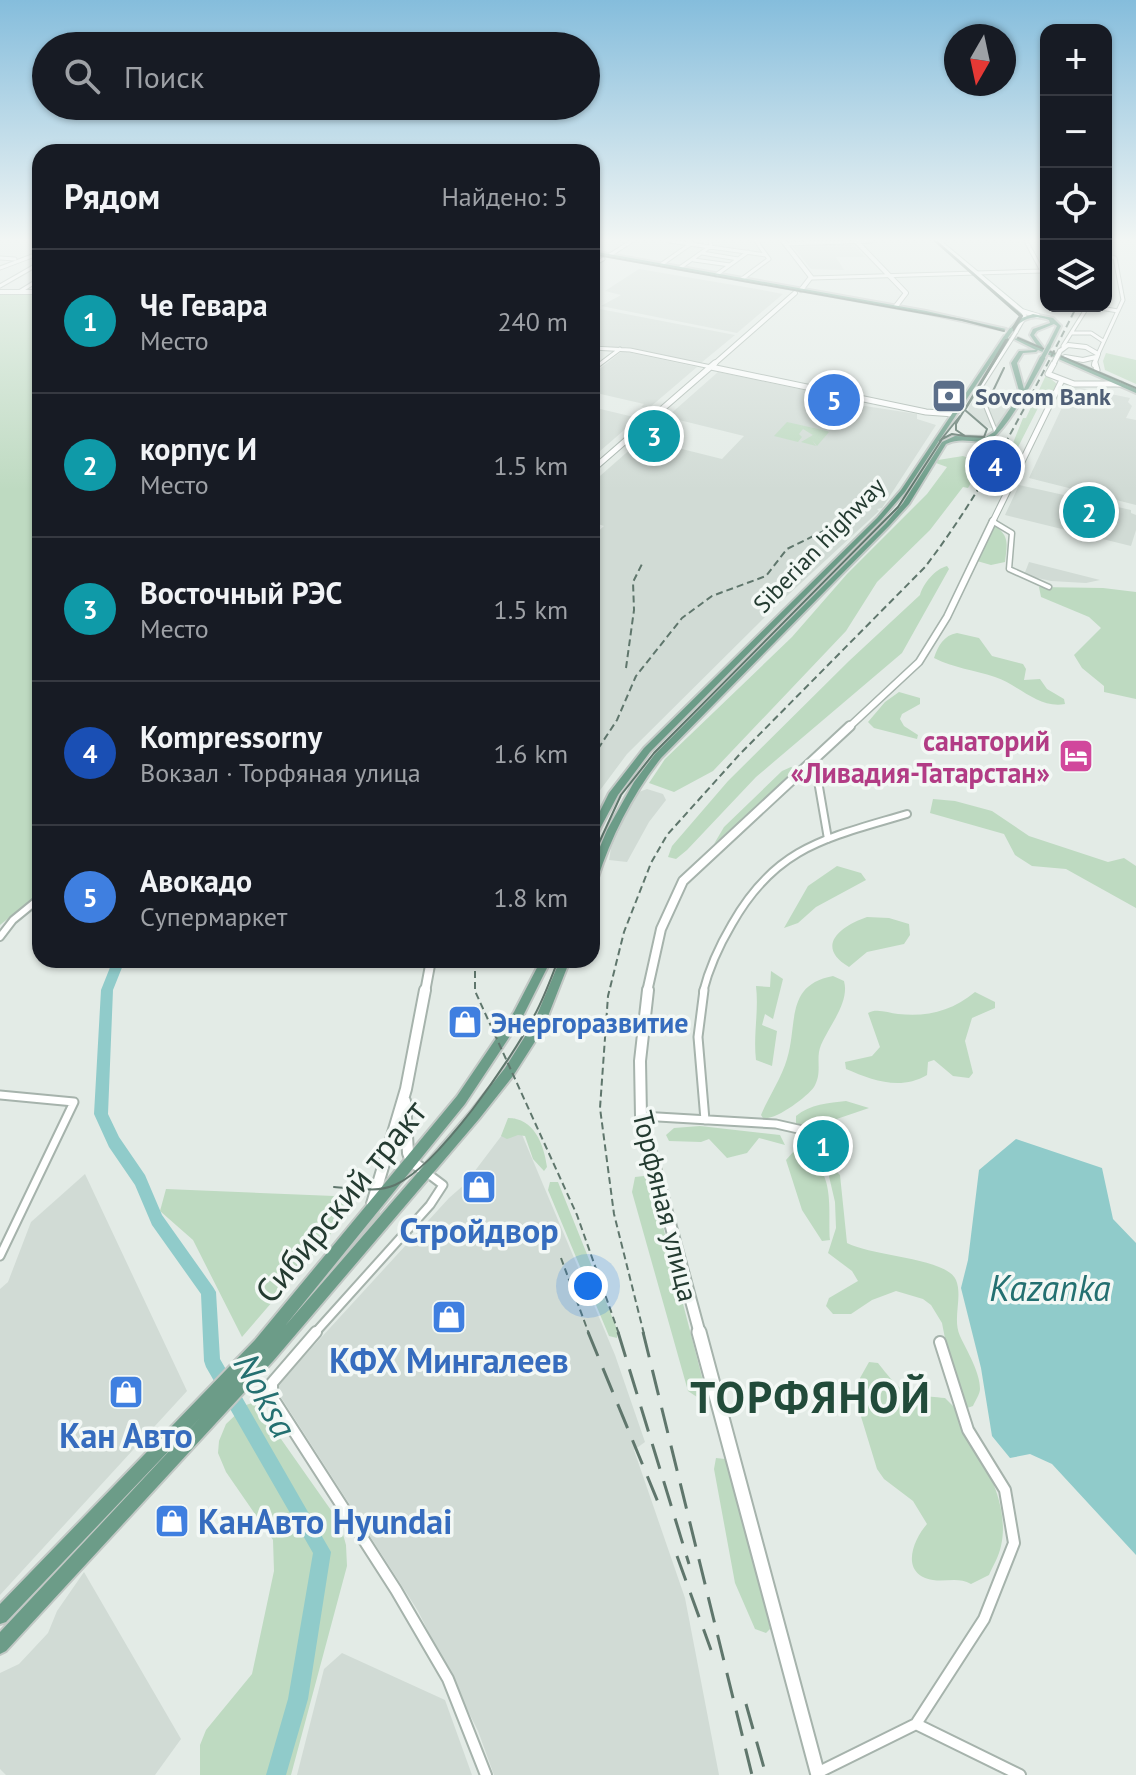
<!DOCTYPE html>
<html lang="ru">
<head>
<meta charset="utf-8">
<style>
	:root { --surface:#171b24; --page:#242831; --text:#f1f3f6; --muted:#9ea1a6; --line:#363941; --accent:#0b8043 }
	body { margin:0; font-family:"PT Sans",sans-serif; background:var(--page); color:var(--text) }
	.controls { position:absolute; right:24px; top:24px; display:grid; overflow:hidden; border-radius:16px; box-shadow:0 2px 6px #0004 }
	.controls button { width:72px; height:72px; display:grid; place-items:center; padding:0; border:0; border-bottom:2px solid var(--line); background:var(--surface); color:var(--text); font:40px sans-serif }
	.compass { position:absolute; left:944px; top:24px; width:72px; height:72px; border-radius:50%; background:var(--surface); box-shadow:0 2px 6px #0004; rotate:189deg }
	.you { position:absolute; left:588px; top:1286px; width:28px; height:28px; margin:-20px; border:6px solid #fff; border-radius:50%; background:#1a73e8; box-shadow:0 0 0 12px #1a73e833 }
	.badge { display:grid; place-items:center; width:52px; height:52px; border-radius:50%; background:var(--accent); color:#fff; font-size:26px; font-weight:700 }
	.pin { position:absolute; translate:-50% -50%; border:4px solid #fff; box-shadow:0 2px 8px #0006 }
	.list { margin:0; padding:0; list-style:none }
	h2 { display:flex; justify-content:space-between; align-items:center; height:104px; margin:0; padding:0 32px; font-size:34px }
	h2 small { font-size:26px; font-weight:400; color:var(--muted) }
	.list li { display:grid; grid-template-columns:52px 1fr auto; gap:24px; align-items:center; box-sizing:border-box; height:144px; padding:0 32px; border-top:2px solid var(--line) }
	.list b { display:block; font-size:30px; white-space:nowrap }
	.list p { margin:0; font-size:26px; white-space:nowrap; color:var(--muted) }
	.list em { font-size:26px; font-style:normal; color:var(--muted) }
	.icon { flex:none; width:44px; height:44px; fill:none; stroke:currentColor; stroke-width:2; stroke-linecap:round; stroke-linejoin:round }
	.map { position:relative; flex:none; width:1136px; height:1775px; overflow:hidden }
	.search { position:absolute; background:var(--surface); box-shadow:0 2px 6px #0004; left:32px; top:32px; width:568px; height:88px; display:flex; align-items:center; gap:20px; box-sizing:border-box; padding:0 28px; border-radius:44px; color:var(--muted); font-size:30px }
	.panel { position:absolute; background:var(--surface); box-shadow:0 2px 6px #0004; left:32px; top:144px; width:568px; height:824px; border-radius:24px }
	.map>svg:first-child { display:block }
	.built { fill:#d1dbd5 }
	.green { fill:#bedac1 }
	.water { fill:#90cbca }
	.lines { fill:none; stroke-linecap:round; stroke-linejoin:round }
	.river { fill:#90cbca; fill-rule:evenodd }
	.minor-far4-casing { stroke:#a6b3ac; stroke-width:5 }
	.minor-far3-casing { stroke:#a6b3ac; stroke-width:7 }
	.minor-far2-casing { stroke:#a6b3ac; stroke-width:10 }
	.minor-far1-casing { stroke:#a6b3ac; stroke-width:11 }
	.minor-casing { stroke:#a6b3ac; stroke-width:14 }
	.tertiary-far5-casing { stroke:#a6b3ac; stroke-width:6 }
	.tertiary-far4-casing { stroke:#a6b3ac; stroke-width:7 }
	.tertiary-far3-casing { stroke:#a6b3ac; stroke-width:9 }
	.tertiary-far2-casing { stroke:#a6b3ac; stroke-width:12 }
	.tertiary-far1-casing { stroke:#a6b3ac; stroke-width:14 }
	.tertiary-casing { stroke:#a6b3ac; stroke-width:17 }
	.secondary-casing { stroke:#a2b6ac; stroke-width:6 }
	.primary-casing { stroke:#c2c8c5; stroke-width:4 }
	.minor-far4 { stroke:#fff; stroke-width:3 }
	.minor-far3 { stroke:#fff; stroke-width:4 }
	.minor-far2 { stroke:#fff; stroke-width:6 }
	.minor-far1 { stroke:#fff; stroke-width:7 }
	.minor { stroke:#fff; stroke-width:10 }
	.tertiary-far5 { stroke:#fff; stroke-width:4 }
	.tertiary-far4 { stroke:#fff; stroke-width:5 }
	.tertiary-far3 { stroke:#fff; stroke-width:6 }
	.tertiary-far2 { stroke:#fff; stroke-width:8 }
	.tertiary-far1 { stroke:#fff; stroke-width:10 }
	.tertiary { stroke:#fff; stroke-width:13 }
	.secondary { stroke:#fff; stroke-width:4 }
	.primary { fill:#6c9c88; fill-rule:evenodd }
	.tram { stroke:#5f766c; stroke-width:2 }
	.rail-far1 { stroke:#5f766c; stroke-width:2; stroke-dasharray:7 4; stroke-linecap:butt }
	.rail { stroke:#5f766c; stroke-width:3; stroke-dasharray:26 13; stroke-linecap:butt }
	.minor-bridge-casing { stroke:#a6b3ac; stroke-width:5; stroke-linecap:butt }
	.tertiary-bridge-casing { stroke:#a6b3ac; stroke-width:6; stroke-linecap:butt }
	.primary-bridge-casing { stroke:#c2c8c5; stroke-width:6; stroke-linecap:butt }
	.minor-bridge { stroke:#fff; stroke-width:3 }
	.tertiary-bridge { stroke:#fff; stroke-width:4 }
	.primary-bridge { stroke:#6c9c88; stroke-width:4 }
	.labels { text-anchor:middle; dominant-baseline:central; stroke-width:7; stroke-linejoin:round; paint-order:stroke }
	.far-service-label { font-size:24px; font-weight:bold; fill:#4e5e75; stroke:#f3f8f5; text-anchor:start }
	.far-street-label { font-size:24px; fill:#243b31; stroke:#f3f8f5 }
	.hotel-label { font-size:28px; font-weight:bold; fill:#b23c85; stroke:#f3f8f5; text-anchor:end }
	.shop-label { font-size:28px; font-weight:bold; fill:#366cbe; stroke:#f3f8f5; text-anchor:start }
	.street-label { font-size:28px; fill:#243b31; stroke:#f3f8f5 }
	.near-street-label { font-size:34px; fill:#243b31; stroke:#f3f8f5 }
	.near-shop-label { font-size:34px; font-weight:bold; fill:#366cbe; stroke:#f3f8f5 }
	.near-water-label { font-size:36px; font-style:italic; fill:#247071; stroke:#f3f8f5 }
	.near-district-label { font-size:44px; font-weight:bold; letter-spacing:2px; fill:#224b3a; stroke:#f3f8f5 }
</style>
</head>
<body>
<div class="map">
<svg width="1136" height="1775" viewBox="0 0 1136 1775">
	<rect width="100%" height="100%" fill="#e3ebe6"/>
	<!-- built -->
	<path class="built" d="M853,244L865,257H836L844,270L811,269L792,245Z
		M639,269L757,289L783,294L737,333L601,306L621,295L605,291Z
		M592,308L605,310L735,335L701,363L627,347H592Z
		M622,351L697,367L649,408L641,407L644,404L592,392V375Z
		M718,372L852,400V404L917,414V419L936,425L882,508L877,509L879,511L775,607L627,754L592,801V700L594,699L592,537L604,526L592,522V483L642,439L722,459L744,436L667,417Z
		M1072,386L1130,398L1128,402L1132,406L1126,418L1136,420V505L1029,478Z
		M976,398L988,397L1018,399L998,428H989L968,414L969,406Z
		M592,407L638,418L592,458Z
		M1019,485L1131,510V513L1136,515V530L1131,546L1005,515Z
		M1029,562L1100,580L1086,583L1051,581L1024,575Z
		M647,789L663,794L666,800L649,822L627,862L609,860L611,848L636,793Z
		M515,1118L615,1355L645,1442L634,1450L685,1598L719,1775H494L478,1731L418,1611L275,1388L449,1198L465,1184Z
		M85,1174L187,1391L0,1595V1289L8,1282L31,1222Z
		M84,1572L181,1739L155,1775H6L0,1769V1673L19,1664L48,1633L57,1611Z
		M342,1653L445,1700L472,1775H297L324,1669Z"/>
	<!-- green -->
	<path class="green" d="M40,293V893L0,925V294Z
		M1106,353L1136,360V384L1105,370L1103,361Z
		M1046,375L1057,384L1045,407L1039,406L1014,455L1008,476L998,473L1003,468L1023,418H1026Z
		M787,422L827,431L829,432L817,446L812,440L816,446L801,442L813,435L803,429L799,434L802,437L798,442L774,436Z
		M963,456L980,462L987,456L968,488L963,487L930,530L877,582L846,631L713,771L674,792L649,783L665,759L792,637L847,574L927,494L947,467L936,463L938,460Z
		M995,526C1010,536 1007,545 1005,562L991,565L977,561Z
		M947,566L949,569L902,653L756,777L687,850L676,859L668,857L672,846L728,781L849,661L920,595C923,584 935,569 947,566Z
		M1039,587L1103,588L1136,592V699L1104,692V686L1082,668L1074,655L1101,628L1089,617L1041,597Z
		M957,633L979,638L992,656L1023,664L1026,669L1024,680L1040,679L1047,689L1064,699L1065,704C1039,709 1019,685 995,677C974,670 954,668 934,658C938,646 944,635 957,633Z
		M899,692L920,698V704L902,714L900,719L904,726L918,735L917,739L874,728L868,722L885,702Z
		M791,767L798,770L714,844L724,827L782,771Z
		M933,799L955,801L992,811L1029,836L1108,862L1124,858L1136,866V908L1066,869L1032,866L1015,855L1004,834L930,813Z
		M837,866L861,873L866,880L816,907L798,923L784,928L808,886Z
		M867,917L889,918L909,924L910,935L904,944L867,952L849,967C814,946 841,926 867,917Z
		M771,971L783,979L773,1019L765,1014L762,1025L777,1031L772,1066L756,1060C753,1035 759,1011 756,986L770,987Z
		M833,976L844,981C850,1002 829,1026 821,1045C815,1059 823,1072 814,1087C807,1097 775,1121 763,1118L761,1115C768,1098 782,1077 787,1059C798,1023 785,985 833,976Z
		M975,992L995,1002V1008L972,1018L965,1041L973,1073L969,1078L953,1076L934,1060L928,1062L927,1075C900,1091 872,1080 846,1069L845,1062L872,1056L880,1047L868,1013C877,1008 888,1013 898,1014C928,1017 952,1011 975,992Z
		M846,1101L869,1108L819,1125L807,1127L796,1123V1116C810,1104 829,1103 846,1101Z
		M508,1118C534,1118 544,1144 547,1167L544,1171L533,1159L525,1136L518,1135L507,1139L501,1136Z
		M700,1126L780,1135L785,1145L759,1138L747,1153L727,1158L709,1139L701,1142L669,1141L666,1135L674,1128Z
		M794,1151C837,1164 828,1203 830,1240L822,1241L802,1210L786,1160Z
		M835,1170L840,1175L847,1243C871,1256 947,1258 956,1280C963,1297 952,1319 960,1336C967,1351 980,1372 980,1389C980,1394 975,1401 973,1406L964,1409L954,1385L942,1323L931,1305L923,1299L896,1291L872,1300L851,1314H833L826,1306L829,1298L858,1281L852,1271L828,1253L836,1228L835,1202L828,1172Z
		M644,1176L651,1180L703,1381L704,1391L697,1397L688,1391L632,1192L635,1177Z
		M550,1182H558L617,1329V1338L609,1336L548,1190Z
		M166,1189L334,1196L352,1203L334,1230L242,1337L193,1240L160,1211Z
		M379,1211L381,1216L278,1339L0,1638V1632L84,1537L274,1337Z
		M869,1362L878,1363C904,1396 904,1394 945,1398L953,1406C974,1446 1012,1498 1001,1546C999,1556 993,1566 989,1575L971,1584C959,1577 946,1582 933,1580C899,1574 913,1540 927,1524L913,1501L884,1479L877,1469L859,1410L860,1378Z
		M255,1402L340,1523L346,1545L347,1566L291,1775H200V1745L206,1730L252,1674L274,1571L273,1540L226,1472L218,1453L219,1441L226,1424L246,1405Z
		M716,1458L725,1459L768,1615L770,1629L766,1633L755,1629L735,1583L714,1469Z"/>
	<!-- water -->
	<path class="water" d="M1016,1139L1102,1168L1113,1219L1136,1243V1555L1052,1464L1030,1454L1010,1458L992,1436L981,1368L961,1288L968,1260L979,1170Z"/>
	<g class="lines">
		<!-- river -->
		<path class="river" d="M113,960H125L113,990L108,1114L119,1137L145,1175L162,1215L213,1287L216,1292L220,1359L331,1552L308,1699L286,1775H266L288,1699L313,1553L206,1367L204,1361L201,1294L152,1225L135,1185L109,1147L94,1114L101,990Z"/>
		<!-- minor-far4 casing -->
		<g class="minor-far4-casing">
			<path id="minor-far4" d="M669,241L766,255
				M1026,241L1042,271
				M785,244L872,241
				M702,253L738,259
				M610,255L632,241
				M0,258L15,259
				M694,260L730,265
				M662,264L692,243
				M592,265L603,259
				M681,267L711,246L710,241
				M0,268L40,253
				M716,275L748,252
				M812,278L1042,271
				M742,279L769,259L756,241
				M0,286L40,263
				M19,292L40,279
				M1089,306L1118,311
				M1016,332L1025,316L1022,311
				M1072,333H1091L1103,341
				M1063,346L1088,306
				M592,348L630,350L711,367
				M1098,354L1123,300L1115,258L1106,255
				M592,370L620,349
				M996,432L979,390L1011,340
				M992,521L996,523"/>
		</g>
		<!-- minor-far3 casing -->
		<g class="minor-far3-casing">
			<path id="minor-far3" d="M992,521L1012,533L1009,569L1049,587"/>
		</g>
		<!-- minor-far2 casing -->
		<g class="minor-far2-casing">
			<path id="minor-far2" d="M807,769L818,781L828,839
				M0,937L13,920L40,898
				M703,992C709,968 719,946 732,924C776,846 827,838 907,814"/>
		</g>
		<!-- minor-far1 casing -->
		<g class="minor-far1-casing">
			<path id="minor-far1" d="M704,990L698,1037L705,1120
				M0,1095L74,1102L0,1256
				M641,1116L776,1124L829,1136
				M314,1334L430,1205L443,1185L427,1173"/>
		</g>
		<!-- minor casing -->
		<g class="minor-casing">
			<path id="minor" d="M316,1332L272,1383V1397L396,1590L448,1679L486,1775
				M916,1724L984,1619L1014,1543L1005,1490L968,1430L940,1342
				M817,1773L916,1724L1020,1775"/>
		</g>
		<!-- tertiary-far5 casing -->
		<g class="tertiary-far5-casing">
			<path id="tertiary-far5" d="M783,241L811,277L801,290
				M856,241L906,293L896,306
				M0,292H40
				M1060,351L1068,345L1086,347L1098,354L1094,365
				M1065,357L1083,360L1096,357
				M713,365L795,293"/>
		</g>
		<!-- tertiary-far4 casing -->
		<g class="tertiary-far4-casing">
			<path id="tertiary-far4" d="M1054,363L1048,374L1074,384H1121
				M1095,363L1097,370
				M711,367L926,412L954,414
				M592,470L715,363
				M992,523L1061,382"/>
		</g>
		<!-- tertiary-far3 casing -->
		<g class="tertiary-far3-casing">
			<path id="tertiary-far3" d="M848,728L919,662L947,617L993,521"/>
		</g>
		<!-- tertiary-far2 casing -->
		<g class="tertiary-far2-casing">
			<path id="tertiary-far2" d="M425,992L431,960
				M647,992L661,929L683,881L850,726"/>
		</g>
		<!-- tertiary-far1 casing -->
		<g class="tertiary-far1-casing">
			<path id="tertiary-far1" d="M648,990L640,1061L641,1116L700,1334
				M405,1101L408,1153L411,1161L426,1172
				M372,1204L406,1089L425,990"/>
		</g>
		<!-- tertiary casing -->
		<g class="tertiary-casing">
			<path id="tertiary" d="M699,1332L818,1775"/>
		</g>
		<!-- secondary casing -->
		<g class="secondary-casing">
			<path id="secondary" d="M938,241L1022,311L1038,316"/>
		</g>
		<!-- primary casing -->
		<g class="primary-casing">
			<path id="primary" d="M592,251L926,311L1006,329L1004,330L926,313L592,253Z
				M1033,314L1053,318L1061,326L1051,346L1049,347L1047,346L1057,326L1054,324L1037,331L1034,335L1043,347L1042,348L1136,389V393L1038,350L1036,352L1023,353L1017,363L1024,389L1040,357L1043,355L1046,357C1037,374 1005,434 989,440C977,445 963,436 946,444L909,504L890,525L661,758C632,795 612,835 597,880L596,883L592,884V866L607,830L634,782L655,754L886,523L903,503L942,442L955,436L986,437L994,432L1020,394L1011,363L1019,351L1036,350L1014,339L1018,338L1038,347L1030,335L1033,329L1050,323L1049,320C1034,314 1022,318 1013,331L1009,330L1019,319Z
				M1004,336L1008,337L905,492L881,520L650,752L618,795L595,838L592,840V827L609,793L644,748L877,518L901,490Z
				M541,960H551L522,1018L465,1104L285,1326L471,1111L505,1068L534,1022L560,960H570L543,1029L513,1076L479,1119L274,1360L6,1651L0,1654V1632L201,1417L6,1622L0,1624V1604L255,1340L457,1096L514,1012Z"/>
		</g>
		<!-- minor-far4 -->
		<use href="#minor-far4" class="minor-far4"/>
		<!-- minor-far3 -->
		<use href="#minor-far3" class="minor-far3"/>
		<!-- minor-far2 -->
		<use href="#minor-far2" class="minor-far2"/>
		<!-- minor-far1 -->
		<use href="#minor-far1" class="minor-far1"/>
		<!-- minor -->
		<use href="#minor" class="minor"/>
		<!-- tertiary-far5 -->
		<use href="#tertiary-far5" class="tertiary-far5"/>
		<!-- tertiary-far4 -->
		<use href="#tertiary-far4" class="tertiary-far4"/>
		<!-- tertiary-far3 -->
		<use href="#tertiary-far3" class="tertiary-far3"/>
		<!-- tertiary-far2 -->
		<use href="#tertiary-far2" class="tertiary-far2"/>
		<!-- tertiary-far1 -->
		<use href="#tertiary-far1" class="tertiary-far1"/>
		<!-- tertiary -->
		<use href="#tertiary" class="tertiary"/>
		<!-- secondary -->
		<use href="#secondary" class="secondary"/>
		<!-- primary -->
		<use href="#primary" class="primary"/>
		<!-- tram -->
		<path class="tram" d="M935,241L1020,316L956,424V430L965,436L984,437L987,429L965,410L1022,316L936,241
			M592,254L962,320L1004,331
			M1018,338L1136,388
			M1004,368L992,393L1006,398L1017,394
			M940,441L960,416
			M592,858L621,795L654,753L898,507L942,439L952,434L965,436
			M334,1187C353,1188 377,1193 395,1185C439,1165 511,1060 534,1016C544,998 551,979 558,960"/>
		<!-- rail-far1 -->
		<path class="rail-far1" d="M626,668L634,610L633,582L643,562
			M592,696L596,719L592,743
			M592,758L617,720L636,676L682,618L712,596L766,576L787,549L842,522L856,506
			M475,960V991L577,1215L619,1334
			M561,1258L589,1334
			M644,1334L614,1214L600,1108L608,996L624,932L651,863L667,835L739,755L925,567C987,486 1031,396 1077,306"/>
		<!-- rail -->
		<path class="rail" d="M588,1332L660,1507
			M618,1332L689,1564
			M643,1332L752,1775
			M677,1556L711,1650
			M746,1704L766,1775"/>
		<!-- minor-bridge casing -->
		<g class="minor-bridge-casing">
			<path id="minor-bridge" d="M1011,340L1016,332"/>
		</g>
		<!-- tertiary-bridge casing -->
		<g class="tertiary-bridge-casing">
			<path id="tertiary-bridge" d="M1054,363L1060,351"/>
		</g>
		<!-- primary-bridge casing -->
		<g class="primary-bridge-casing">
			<path id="primary-bridge" d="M1006,337L1011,330
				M1043,357L1049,346"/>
		</g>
		<!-- minor-bridge -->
		<use href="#minor-bridge" class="minor-bridge"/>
		<!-- tertiary-bridge -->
		<use href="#tertiary-bridge" class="tertiary-bridge"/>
		<!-- primary-bridge -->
		<use href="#primary-bridge" class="primary-bridge"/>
	</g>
	<!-- sky -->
	<linearGradient id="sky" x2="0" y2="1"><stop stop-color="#85bddc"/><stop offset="0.49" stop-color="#f2f6f4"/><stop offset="1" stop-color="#f2f6f4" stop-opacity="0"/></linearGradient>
	<rect width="1136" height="490" fill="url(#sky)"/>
	<!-- icons -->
	<defs>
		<g id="bank-square" transform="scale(1.8)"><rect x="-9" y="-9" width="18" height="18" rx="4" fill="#5c6f8a" stroke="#f3f8f5"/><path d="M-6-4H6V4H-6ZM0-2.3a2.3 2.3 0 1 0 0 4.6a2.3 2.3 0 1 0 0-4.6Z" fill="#fff"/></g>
		<g id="hotel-square" transform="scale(1.8)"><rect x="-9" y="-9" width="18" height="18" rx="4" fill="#d1479c" stroke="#f3f8f5"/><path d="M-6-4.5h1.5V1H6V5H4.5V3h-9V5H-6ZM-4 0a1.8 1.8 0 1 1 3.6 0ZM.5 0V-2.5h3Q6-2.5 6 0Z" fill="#fff"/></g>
		<g id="shop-square" transform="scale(1.8)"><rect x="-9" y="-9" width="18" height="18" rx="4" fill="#3f7fe0" stroke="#f3f8f5"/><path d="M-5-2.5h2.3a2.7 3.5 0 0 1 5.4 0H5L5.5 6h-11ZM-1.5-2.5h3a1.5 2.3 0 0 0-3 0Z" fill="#fff"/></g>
	</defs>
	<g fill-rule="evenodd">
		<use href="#bank-square" x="949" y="396"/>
		<use href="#hotel-square" x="1076" y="756"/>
		<use href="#shop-square" x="465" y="1022"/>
		<use href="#shop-square" x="479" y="1187"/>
		<use href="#shop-square" x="449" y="1317"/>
		<use href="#shop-square" x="126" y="1392"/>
		<use href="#shop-square" x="172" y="1521"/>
	</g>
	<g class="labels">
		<!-- far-service labels -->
		<g class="far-service-label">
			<text x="975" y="396">Sovcom Bank</text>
		</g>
		<!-- far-street labels -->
		<g class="far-street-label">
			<text transform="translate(819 545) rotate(-46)">Siberian highway</text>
		</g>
		<!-- hotel labels -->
		<g class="hotel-label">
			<text x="1050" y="740">санаторий<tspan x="1050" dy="32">«Ливадия-Татарстан»</tspan></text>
		</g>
		<!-- shop labels -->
		<g class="shop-label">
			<text x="491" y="1022">Энергоразвитие</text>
		</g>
		<!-- street labels -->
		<g class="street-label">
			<text transform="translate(666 1206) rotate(76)">Торфяная улица</text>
		</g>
		<!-- near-street labels -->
		<g class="near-street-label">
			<text transform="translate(340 1201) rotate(-51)">Сибирский тракт</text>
		</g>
		<!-- near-shop labels -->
		<g class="near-shop-label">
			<text x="479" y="1230">Стройдвор</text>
			<text x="449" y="1360">КФХ Мингалеев</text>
			<text x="126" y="1435">Кан Авто</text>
			<text x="198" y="1521" text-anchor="start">КанАвто Hyundai</text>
		</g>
		<!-- near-water labels -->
		<g class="near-water-label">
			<text x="1050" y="1287">Kazanka</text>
			<text transform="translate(266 1395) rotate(61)">Noksa</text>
		</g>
		<!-- near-district labels -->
		<g class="near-district-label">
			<text x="811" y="1396">ТОРФЯНОЙ</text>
		</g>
	</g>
</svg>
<div class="controls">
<button>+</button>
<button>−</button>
<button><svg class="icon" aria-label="locate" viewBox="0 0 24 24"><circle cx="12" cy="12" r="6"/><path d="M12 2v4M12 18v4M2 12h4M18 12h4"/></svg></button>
<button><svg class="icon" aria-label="layers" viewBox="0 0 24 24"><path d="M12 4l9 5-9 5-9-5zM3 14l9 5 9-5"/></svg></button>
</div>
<svg class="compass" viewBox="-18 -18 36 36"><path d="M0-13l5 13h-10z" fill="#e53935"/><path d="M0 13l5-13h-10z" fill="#9ea1a6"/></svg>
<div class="you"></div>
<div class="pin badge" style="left:823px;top:1146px;background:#0f9aa8">1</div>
<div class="pin badge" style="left:1089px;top:512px;background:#0f9aa8">2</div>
<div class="pin badge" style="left:654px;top:436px;background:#0f9aa8">3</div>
<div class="pin badge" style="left:995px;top:466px;background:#1a4fb4">4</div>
<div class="pin badge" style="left:834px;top:400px;background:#3f7fe0">5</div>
<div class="search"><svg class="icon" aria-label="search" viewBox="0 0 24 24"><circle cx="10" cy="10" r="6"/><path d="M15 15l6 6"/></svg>Поиск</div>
<section class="panel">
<h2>Рядом<small>Найдено: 5</small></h2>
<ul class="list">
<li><span class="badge" style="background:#0f9aa8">1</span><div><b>Че Гевара</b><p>Место</p></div><em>240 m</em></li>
<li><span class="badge" style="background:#0f9aa8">2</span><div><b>корпус И</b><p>Место</p></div><em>1.5 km</em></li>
<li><span class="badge" style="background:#0f9aa8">3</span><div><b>Восточный РЭС</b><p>Место</p></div><em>1.5 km</em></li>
<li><span class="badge" style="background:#1a4fb4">4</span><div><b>Kompressorny</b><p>Вокзал · Торфяная улица</p></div><em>1.6 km</em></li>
<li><span class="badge" style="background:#3f7fe0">5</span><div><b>Авокадо</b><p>Супермаркет</p></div><em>1.8 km</em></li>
</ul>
</section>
</div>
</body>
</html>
